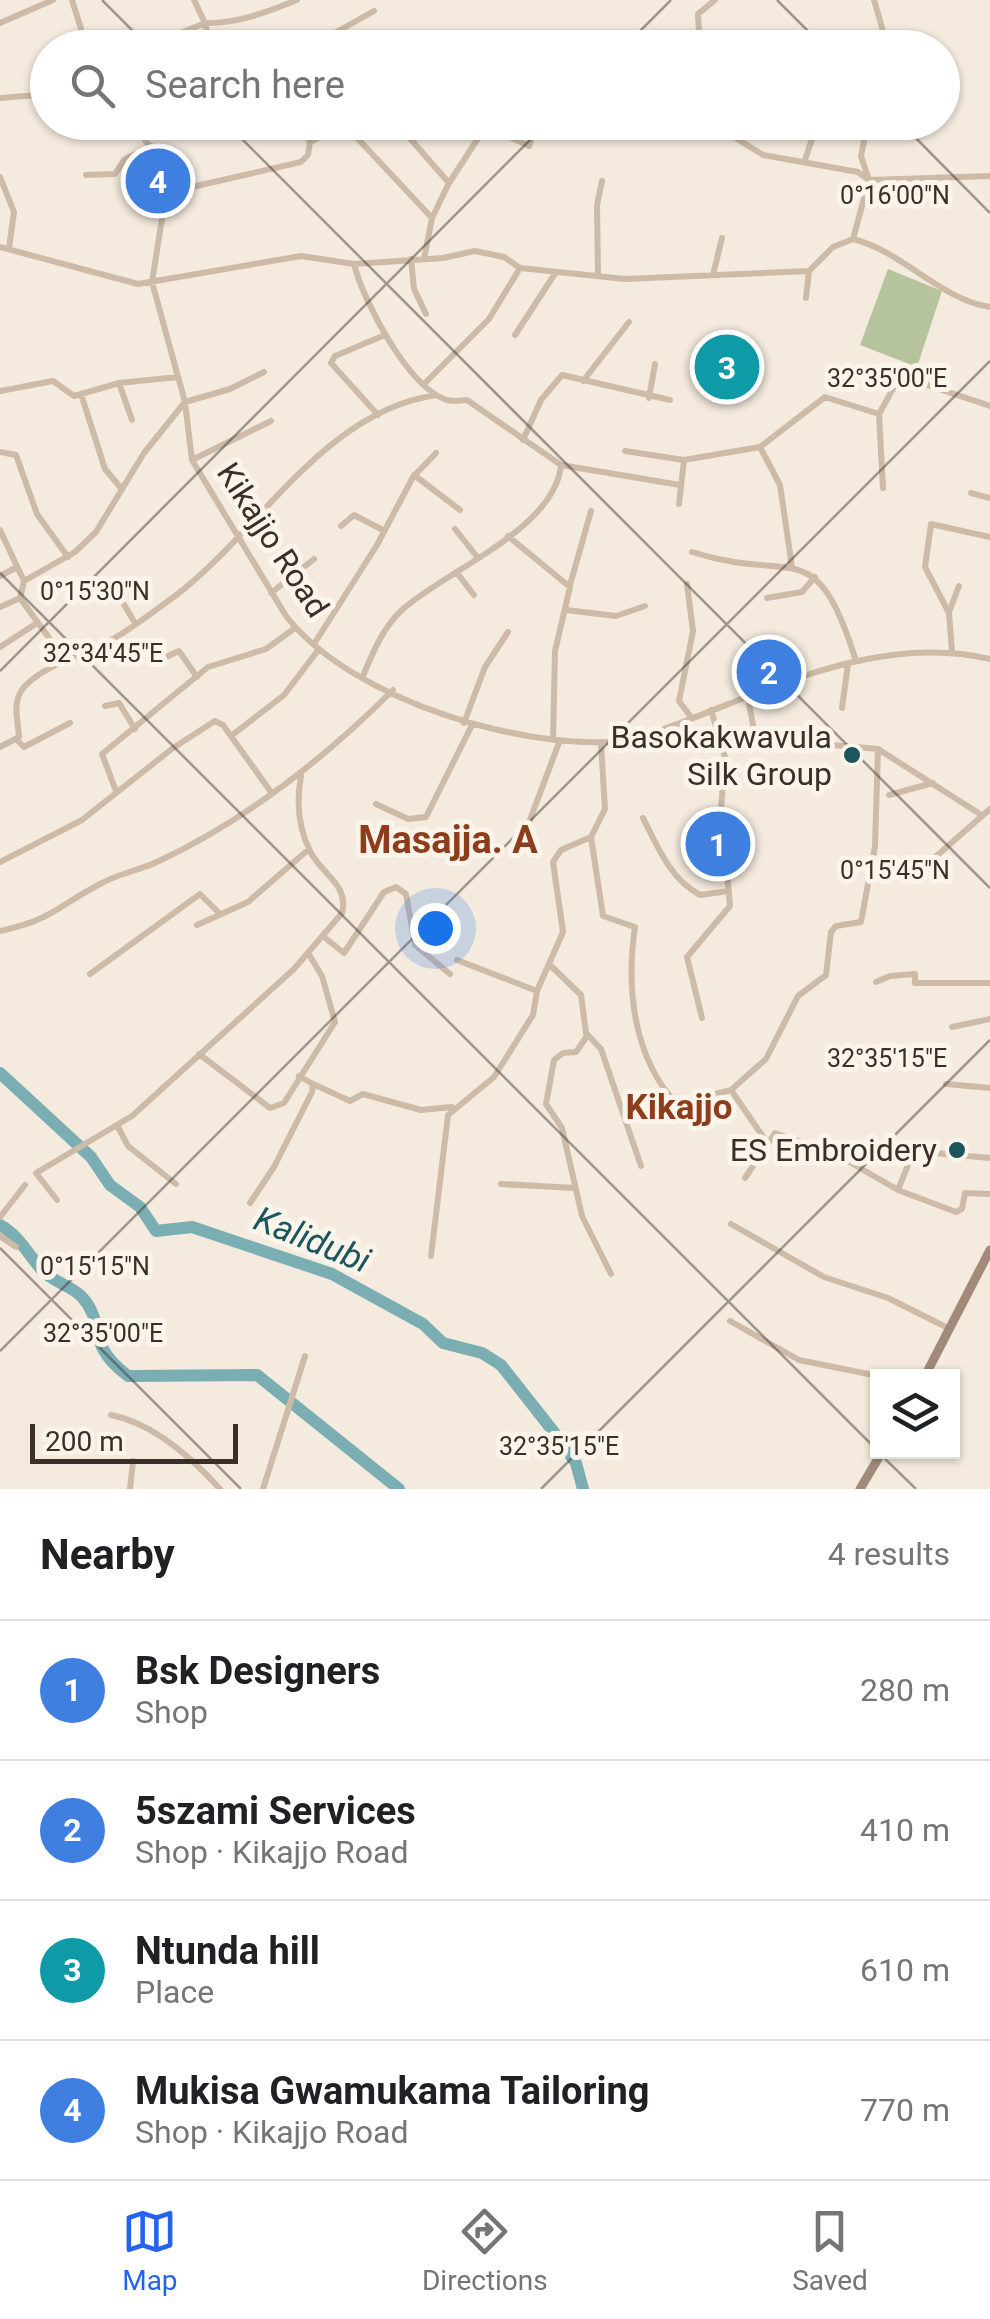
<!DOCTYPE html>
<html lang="en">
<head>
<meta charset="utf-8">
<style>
	:root { --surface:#fff; --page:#f6f6f6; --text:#202124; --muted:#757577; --line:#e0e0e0; --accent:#2563eb }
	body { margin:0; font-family:Roboto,sans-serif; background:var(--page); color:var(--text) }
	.controls { position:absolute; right:30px; bottom:30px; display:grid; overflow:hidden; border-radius:0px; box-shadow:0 2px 8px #0004 }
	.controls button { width:90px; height:90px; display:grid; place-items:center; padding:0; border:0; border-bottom:2px solid var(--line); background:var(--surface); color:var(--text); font:50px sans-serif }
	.scale { position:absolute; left:30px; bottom:25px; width:208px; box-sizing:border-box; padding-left:10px; border:5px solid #3a2f29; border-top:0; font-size:28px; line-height:35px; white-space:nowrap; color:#3a2f29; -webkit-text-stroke:8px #fbf4ea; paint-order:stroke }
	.you { position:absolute; left:435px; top:928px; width:35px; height:35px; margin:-25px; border:8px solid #fff; border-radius:50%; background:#1a73e8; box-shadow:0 0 0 15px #1a73e833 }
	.badge { display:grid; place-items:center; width:65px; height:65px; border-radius:50%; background:var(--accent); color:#fff; font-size:32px; font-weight:700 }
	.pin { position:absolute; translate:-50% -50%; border:5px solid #fff; box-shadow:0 2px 10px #0006 }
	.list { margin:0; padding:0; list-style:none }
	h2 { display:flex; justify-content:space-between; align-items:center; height:130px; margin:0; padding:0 40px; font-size:42px }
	h2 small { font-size:32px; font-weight:400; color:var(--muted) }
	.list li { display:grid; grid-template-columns:65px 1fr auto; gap:30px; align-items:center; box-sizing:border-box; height:140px; padding:0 40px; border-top:2px solid var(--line) }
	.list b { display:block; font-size:38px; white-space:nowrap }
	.list p { margin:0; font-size:32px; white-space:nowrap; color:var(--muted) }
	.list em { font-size:32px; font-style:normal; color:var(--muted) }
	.icon { flex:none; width:55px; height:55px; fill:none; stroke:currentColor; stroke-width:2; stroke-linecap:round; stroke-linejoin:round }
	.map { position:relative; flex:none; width:990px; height:1489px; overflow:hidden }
	.search { position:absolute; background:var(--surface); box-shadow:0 2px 8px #0004; left:30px; right:30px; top:30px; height:110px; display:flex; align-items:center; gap:25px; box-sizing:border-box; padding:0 35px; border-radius:55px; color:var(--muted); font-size:38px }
	.sheet { height:690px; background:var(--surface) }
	nav { display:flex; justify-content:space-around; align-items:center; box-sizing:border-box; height:140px; border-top:2px solid var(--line); background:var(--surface); font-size:28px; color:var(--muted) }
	nav a { display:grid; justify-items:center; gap:5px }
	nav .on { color:var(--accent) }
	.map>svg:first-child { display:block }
	.green { fill:#b5c49c }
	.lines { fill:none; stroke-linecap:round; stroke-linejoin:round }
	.river { stroke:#7aaeb3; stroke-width:12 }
	.street { stroke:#cdbba8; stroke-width:6 }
	.secondary { stroke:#a18a79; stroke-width:9 }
	.ticks { fill:none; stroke:#3a2f29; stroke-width:2.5; stroke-opacity:0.45 }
	.poi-dot { fill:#1b565e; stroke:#fbf4ea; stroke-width:4 }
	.labels { text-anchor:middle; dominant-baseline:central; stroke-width:10; stroke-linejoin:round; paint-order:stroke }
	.street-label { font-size:32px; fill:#3a2f29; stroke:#fbf4ea }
	.poi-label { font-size:32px; fill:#3a2f29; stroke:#fbf4ea; text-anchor:end }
	.neighbourhood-label { font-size:35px; font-weight:bold; fill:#8e3d1c; stroke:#fbf4ea }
	.water-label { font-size:35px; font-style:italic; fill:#1b565e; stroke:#fbf4ea }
	.quarter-label { font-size:38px; font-weight:bold; fill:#8e3d1c; stroke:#fbf4ea }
	.ticks-label { font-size:25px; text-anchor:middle; fill:#3a2f29; stroke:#fbf4ea; stroke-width:10; stroke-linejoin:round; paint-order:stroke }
</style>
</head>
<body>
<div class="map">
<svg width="990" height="1489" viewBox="0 0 990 1489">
	<rect width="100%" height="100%" fill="#f4eadd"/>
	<!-- green -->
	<path class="green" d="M888,269L942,291L917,367L860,345Z"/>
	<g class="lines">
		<!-- river -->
		<path class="river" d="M0,1073L91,1157L110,1185L140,1207L156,1231L192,1227L332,1274L423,1324L443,1343L482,1353L501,1365L553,1431L576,1463L583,1489
			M0,1225C21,1237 27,1254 43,1271C53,1282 72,1286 82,1297C107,1325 84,1343 128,1376L257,1375L399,1489"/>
		<!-- street -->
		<path class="street" d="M72,0L87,48
			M194,0L205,23C237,24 267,12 297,0
			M874,0L888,48
			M0,23L53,0
			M144,48L205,23L211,48
			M308,48L374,11
			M709,48L699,32L698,14L715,0
			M0,98L37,95L48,89
			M133,122L163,167L166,193L152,282L185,402L192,460L286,616C352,701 530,754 633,740C747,703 866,630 990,659
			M710,122L763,155L858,172L869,180L853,239
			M797,122L815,130L805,160
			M868,122L861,156L869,180L990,176
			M400,127L449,183L432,218
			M310,142L345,125L432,218L424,259
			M86,175L115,174L124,160L151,146
			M0,177L14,212L9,248
			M449,183L486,126L529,146L537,122
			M166,193L301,162L308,155L310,142L300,122
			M0,247L138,284L301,256L354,264L443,258L475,251L504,257L520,268L625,279L809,271
			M411,259L414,289L426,314
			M354,264C363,301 407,384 444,399C452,403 459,400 467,400L561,465L680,485
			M598,275L597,205L602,181
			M713,275L722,238
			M806,298L809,271L833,247L853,239C902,251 941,300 990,307
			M515,335L556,272
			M583,381L629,322
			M119,383L132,420
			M425,383L489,319L520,268
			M0,391L53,381L74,396L119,383L178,377
			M81,394L105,469L121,488
			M649,398L655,364
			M378,415L331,363L335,356L385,335
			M523,440L541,400L562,375L670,400
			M760,447L780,485L792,567
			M625,451L684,460
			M0,452L16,455L37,514L68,557
			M192,460L271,421
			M414,475L460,510
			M883,488L879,414L900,376L990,406
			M971,493L990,498
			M679,504L684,460L760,447L825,397L879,414
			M341,526L354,515L383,530
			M455,529L478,558
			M0,530L24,581
			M508,536L570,587L555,651L553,739
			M692,552C795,585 815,530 856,661
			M457,573L474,595
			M0,576L17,567
			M687,584L693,631L679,701L691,717
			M570,585L591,511
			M271,593L314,559
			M767,598L802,592L815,577
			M123,603L135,623
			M0,607L20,598
			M566,610L616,616L645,606
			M949,612L959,586
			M314,644L377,545L413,477L436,453
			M0,647L37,623
			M952,652L949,613L925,567L931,524L990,537
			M164,658L179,651L197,677
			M65,660L20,598L24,581L75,552L96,532L144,453L185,402L230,389L264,372
			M363,676C373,652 383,627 403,609C447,570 555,529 561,465
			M748,698L754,730L763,739L878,749L980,814
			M105,706L119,703L135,729
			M842,708L848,664
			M464,723L485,667L508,632
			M231,736L284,695L319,649
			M17,740L24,747L70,723
			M601,743L605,809L591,837L603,916L635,927C626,987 633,1058 677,1104L731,1090
			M0,747L19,737C18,719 11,701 25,686C47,664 79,657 106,643C129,631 153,612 175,596C260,532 322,412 436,395
			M116,791L102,754L208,667L266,649L295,628
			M889,795L933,783
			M376,804L408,819L426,817L472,725
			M643,818C658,847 670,879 700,895L729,891
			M527,849L528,825L560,740
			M0,862L82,820L173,748L215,721L223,725L271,792
			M916,874L990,809
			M197,925L248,902L309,849
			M0,931C52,920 59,905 102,883C120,873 141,870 159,861C246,820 325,758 393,690
			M324,937L344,953L384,892L396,887L406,894L415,945L450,974
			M457,960L537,991
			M550,965L581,995L586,1033L601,1049L641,1166
			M90,974L200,894L219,913
			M876,982L890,976L915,974V983H990
			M702,1018L687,957L730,906L721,809L725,757L711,710
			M952,1027L990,1019
			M587,1036L576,1052L563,1053L554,1060L546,1104L562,1128L582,1216L611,1274
			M199,1054L270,1108L284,1103L335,1022L322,976L308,953
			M313,1084L350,1101L363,1094L421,1110L452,1107
			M946,1084L990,1088
			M117,1125L128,1146L176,1184
			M766,1141L731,1090L766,1059L798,996L826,975L831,932L836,926L861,922L875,846L878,749
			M882,1142L912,1155L898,1190
			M934,1153L990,1158
			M745,1178L775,1133L834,1153L898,1190L956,1212L962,1209L965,1193L990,1194
			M501,1184L575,1188
			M57,1200L36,1173L132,1116L294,969L342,913C349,885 323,875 311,853C298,828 296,803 301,776
			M250,1203L274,1167L312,1092L313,1084L299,1076
			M0,1217L25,1185
			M731,1224L824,1277L888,1298L950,1329
			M0,1236L16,1247
			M431,1256L448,1115L494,1077L533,1015L537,991L563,932L553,862L561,850L591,837
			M730,1321L799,1360L878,1376
			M111,1415C153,1423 192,1458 220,1489
			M130,1489L133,1461
			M263,1489L305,1356"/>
		<!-- secondary -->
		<path class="secondary" d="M925,1376L990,1250
			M860,1489L882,1452"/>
	</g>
	<!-- ticks -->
	<path class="ticks" d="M102,0L150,48M777,0L825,48M623,48L671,0M225,122L990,888M900,122L990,213M0,573L878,1451M0,671L548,122M0,1248L241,1489M0,1351L990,361M878,1452L916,1489M541,1489L990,1040"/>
	<!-- markers -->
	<g class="poi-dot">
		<circle cx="852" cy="755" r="10"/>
		<circle cx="957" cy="1150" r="10"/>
	</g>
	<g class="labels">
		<!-- street labels -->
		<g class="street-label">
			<text transform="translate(273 540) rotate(57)">Kikajjo Road</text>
		</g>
		<!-- poi labels -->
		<g class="poi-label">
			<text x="832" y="737">Basokakwavula<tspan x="832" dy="37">Silk Group</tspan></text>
			<text x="937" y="1150">ES Embroidery</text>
		</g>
		<!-- neighbourhood labels -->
		<g class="neighbourhood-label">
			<text x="679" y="1107">Kikajjo</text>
		</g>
		<!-- water labels -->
		<g class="water-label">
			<text transform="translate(312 1240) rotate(22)">Kalidubi</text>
		</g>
		<!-- quarter labels -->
		<g class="quarter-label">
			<text x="448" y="840">Masajja. A</text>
		</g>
	</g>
	<g class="ticks-label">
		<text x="895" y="204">0°16'00"N</text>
		<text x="887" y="387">32°35'00"E</text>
		<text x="95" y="600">0°15'30"N</text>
		<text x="103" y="662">32°34'45"E</text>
		<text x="895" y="879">0°15'45"N</text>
		<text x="887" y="1067">32°35'15"E</text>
		<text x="95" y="1275">0°15'15"N</text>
		<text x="103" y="1342">32°35'00"E</text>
		<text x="559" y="1455">32°35'15"E</text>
	</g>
</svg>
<div class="controls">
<button><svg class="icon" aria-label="layers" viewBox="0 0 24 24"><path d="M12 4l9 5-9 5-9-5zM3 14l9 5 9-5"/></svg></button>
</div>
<div class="scale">200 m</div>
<div class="you"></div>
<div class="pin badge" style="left:718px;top:844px;background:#3f7fe0">1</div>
<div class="pin badge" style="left:769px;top:672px;background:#3f7fe0">2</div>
<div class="pin badge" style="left:727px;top:367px;background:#0f9aa8">3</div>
<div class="pin badge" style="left:158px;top:181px;background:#3f7fe0">4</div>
<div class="search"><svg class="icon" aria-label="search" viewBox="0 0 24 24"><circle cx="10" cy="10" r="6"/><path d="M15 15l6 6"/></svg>Search here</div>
</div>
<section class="sheet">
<h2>Nearby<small>4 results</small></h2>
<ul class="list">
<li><span class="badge" style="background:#3f7fe0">1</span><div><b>Bsk Designers</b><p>Shop</p></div><em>280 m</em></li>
<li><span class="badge" style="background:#3f7fe0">2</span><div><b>5szami Services</b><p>Shop · Kikajjo Road</p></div><em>410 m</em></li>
<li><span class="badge" style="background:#0f9aa8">3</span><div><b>Ntunda hill</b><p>Place</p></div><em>610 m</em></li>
<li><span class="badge" style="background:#3f7fe0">4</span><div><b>Mukisa Gwamukama Tailoring</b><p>Shop · Kikajjo Road</p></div><em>770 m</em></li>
</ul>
</section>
<nav>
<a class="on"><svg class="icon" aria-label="map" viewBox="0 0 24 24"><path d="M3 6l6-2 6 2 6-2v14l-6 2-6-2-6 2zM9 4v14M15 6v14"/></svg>Map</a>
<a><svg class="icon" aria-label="directions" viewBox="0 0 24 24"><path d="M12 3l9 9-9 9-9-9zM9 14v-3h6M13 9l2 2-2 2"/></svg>Directions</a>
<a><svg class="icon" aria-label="saved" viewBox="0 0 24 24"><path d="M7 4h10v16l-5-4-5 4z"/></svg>Saved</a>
</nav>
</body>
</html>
